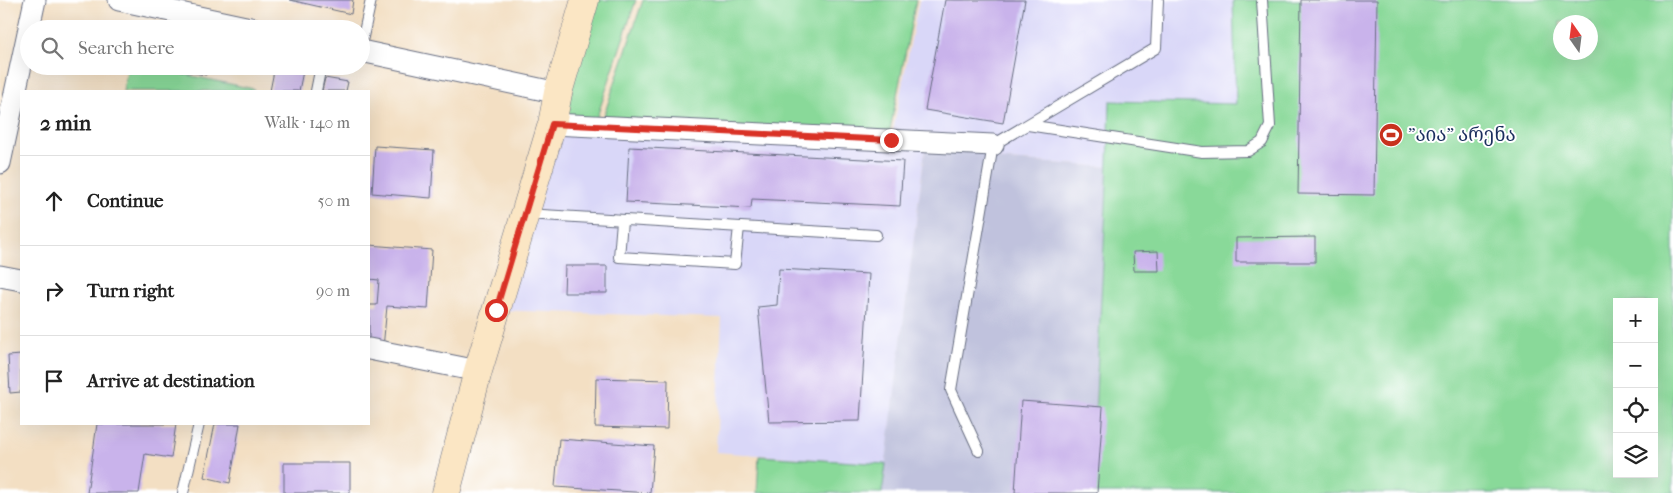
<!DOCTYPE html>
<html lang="en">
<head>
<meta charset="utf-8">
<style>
	:root { --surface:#fff; --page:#f6f6f6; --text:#222; --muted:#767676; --line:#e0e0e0 }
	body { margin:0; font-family:"IM FELL French Canon","Noto Serif Georgian",serif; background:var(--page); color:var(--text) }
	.controls { position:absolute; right:15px; bottom:15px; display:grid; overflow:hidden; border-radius:0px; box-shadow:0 5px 20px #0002 }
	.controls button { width:45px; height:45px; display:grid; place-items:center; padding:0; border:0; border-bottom:1px solid var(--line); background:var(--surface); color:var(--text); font:25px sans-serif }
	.compass { position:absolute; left:1553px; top:15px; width:45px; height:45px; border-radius:50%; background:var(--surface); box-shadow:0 5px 20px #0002; rotate:346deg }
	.stop { position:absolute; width:15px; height:15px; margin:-11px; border:4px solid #d93025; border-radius:50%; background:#fff }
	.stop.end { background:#d93025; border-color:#fff; box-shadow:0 1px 5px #0008 }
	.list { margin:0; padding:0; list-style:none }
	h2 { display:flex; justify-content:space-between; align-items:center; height:65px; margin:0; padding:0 20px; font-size:21px }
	h2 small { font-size:16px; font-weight:400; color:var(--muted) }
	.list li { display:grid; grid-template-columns:32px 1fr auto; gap:15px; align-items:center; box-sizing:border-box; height:90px; padding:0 20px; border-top:1px solid var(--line) }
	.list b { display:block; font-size:19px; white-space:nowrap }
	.list em { font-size:16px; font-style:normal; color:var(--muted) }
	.icon { flex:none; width:28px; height:28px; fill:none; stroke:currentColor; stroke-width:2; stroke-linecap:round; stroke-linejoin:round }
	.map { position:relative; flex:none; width:1673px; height:493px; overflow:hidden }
	.search { position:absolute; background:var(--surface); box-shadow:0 5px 20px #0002; left:20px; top:20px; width:350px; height:55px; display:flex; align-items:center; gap:12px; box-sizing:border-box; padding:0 18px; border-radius:28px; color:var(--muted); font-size:19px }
	.panel { position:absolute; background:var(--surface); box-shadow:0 5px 20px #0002; left:20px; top:90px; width:350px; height:335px; border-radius:0px }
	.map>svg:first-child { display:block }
	.built { fill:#d9d7f8 }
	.industrial { fill:#c0c2dd }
	.green { fill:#89d999; stroke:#52847c; fill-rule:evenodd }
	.building { fill:#c9b3eb }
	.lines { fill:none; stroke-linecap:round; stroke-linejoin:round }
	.lane-casing { stroke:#676d81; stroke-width:12 }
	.street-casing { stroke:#676d81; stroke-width:23 }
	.secondary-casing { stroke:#676d81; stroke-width:29 }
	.lane { stroke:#fff; stroke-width:10 }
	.street { stroke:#fff; stroke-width:21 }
	.secondary { stroke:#fbe6c4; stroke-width:28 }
	.route { stroke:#d93025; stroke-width:6 }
	.labels { text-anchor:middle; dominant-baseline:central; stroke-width:4; stroke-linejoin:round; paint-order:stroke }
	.poi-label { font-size:19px; fill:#1b2f5e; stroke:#fff; text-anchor:start }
</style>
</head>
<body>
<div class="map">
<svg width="1673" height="493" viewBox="0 0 1673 493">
	<rect width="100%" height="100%" fill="#fff"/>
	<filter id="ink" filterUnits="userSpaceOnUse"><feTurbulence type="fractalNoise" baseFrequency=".02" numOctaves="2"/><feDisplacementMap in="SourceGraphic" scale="10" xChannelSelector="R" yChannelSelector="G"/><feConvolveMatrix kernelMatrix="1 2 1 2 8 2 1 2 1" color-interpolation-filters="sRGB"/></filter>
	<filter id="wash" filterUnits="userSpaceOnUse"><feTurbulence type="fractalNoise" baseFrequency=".0096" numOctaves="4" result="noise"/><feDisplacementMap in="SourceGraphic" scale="20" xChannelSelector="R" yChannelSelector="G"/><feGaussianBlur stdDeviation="1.12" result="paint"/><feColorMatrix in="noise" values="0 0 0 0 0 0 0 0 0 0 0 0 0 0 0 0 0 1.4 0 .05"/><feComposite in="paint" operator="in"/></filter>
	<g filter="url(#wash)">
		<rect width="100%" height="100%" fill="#f3dfc3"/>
		<!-- built -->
		<path class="built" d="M919,0H1233L1236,104L1110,101L1109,167L991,159L926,142L886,464L716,452L722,318L496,310L552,124L891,140Z"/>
		<!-- industrial -->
		<path class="industrial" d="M926,142L993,145L991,159L1109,167L1095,406L1093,493H882Z"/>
		<!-- green -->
		<path class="green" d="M585,0H636L594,126L552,124Z
			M643,0H916L889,135L602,121Z
			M1233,0H1673V493H1093C1095,362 1107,232 1110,101L1236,104ZM1560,22H1590V52H1560ZM1617,302H1654V474H1617Z
			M128,66H145L254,89L253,91H123Z
			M759,456L886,464L882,493H757Z"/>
		<g id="blocks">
			<!-- building -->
			<path class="building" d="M290,0H353L351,14Z
				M945,0H1025L1003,123L925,110Z
				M1301,0H1377L1374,195L1298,194Z
				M177,66H208L206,75L177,70Z
				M275,66H304L299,91H270Z
				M325,78L348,82L346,91H322Z
				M375,146L434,150L431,198L372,193Z
				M629,147L903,161L900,206L752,199L751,208L626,202Z
				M1315,237V262H1236V238Z
				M369,245L432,250L428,309L387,306L383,348L369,346V305H377L379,280L369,279Z
				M1158,251L1159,271H1134L1133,252Z
				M565,266H607V293H564Z
				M779,269L869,274L860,421L769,422L758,307L777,305Z
				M21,355V392L10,393L8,356Z
				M596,378L668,380L667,429L595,427Z
				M1021,401L1103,407L1097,493H1015Z
				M97,424H176L171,458L145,454L139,493H87Z
				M215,424H240L230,483L204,477Z
				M559,439L654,446L650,493L555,487Z
				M284,463H350V493H284Z"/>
		</g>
	</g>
	<g filter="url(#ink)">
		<use href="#blocks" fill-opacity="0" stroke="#676d81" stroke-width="1"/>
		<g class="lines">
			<!-- lane casing -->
			<g class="lane-casing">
				<path id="lane" d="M361,46L371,0
					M316,91L321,66
					M1028,125L1202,152L1248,151L1262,142L1270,126L1262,0
					M526,214L876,235
					M622,221L619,257L735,264L739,227
					M979,451L951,390L993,145L1156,48L1158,0
					M183,493L199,424"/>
			</g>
			<!-- street casing -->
			<g class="street-casing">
				<path id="street" d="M119,0L255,29
					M361,51L558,93
					M552,124L993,145
					M0,163L35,0
					M0,276L21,280
					M369,349L478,371"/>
			</g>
			<!-- secondary casing -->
			<g class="secondary-casing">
				<path id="secondary" d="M446,493L478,371L552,124L558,93L585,0"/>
			</g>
			<!-- lane -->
			<use href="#lane" class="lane"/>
			<!-- street -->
			<use href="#street" class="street"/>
			<!-- secondary -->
			<use href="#secondary" class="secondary"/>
		</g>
	</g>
	<g class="lines" filter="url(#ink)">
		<!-- route -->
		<path class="route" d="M496,310L552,124L891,140"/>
	</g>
	<!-- icons -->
	<defs>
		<g id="stadium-disc" transform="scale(1.25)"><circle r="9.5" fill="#c8321e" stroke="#fff"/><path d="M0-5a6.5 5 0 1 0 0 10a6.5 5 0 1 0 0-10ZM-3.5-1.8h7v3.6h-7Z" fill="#fff"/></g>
	</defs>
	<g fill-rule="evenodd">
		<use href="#stadium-disc" x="1391" y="135"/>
	</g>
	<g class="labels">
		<!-- poi labels -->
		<g class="poi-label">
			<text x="1408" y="135">"აია" არენა</text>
		</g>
	</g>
</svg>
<div class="controls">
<button>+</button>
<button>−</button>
<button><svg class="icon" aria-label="locate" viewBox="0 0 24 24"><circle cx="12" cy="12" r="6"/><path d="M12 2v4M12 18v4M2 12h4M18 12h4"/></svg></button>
<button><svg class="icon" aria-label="layers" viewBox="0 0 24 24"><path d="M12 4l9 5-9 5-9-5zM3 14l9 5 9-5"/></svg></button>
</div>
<svg class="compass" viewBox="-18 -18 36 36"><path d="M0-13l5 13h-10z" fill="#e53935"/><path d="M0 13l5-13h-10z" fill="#767676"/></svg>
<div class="stop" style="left:496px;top:310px"></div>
<div class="stop end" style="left:891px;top:140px"></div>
<div class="search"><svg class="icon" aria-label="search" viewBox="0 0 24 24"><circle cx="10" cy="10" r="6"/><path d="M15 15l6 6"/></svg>Search here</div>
<section class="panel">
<h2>2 min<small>Walk · 140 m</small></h2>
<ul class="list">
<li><svg class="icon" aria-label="ahead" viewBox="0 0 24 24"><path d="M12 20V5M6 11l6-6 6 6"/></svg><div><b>Continue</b></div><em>50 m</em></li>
<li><svg class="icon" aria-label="right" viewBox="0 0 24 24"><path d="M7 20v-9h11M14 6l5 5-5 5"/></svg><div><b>Turn right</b></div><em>90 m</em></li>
<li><svg class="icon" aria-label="arrive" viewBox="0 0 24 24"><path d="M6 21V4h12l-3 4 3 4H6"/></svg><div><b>Arrive at destination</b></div></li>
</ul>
</section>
</div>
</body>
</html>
